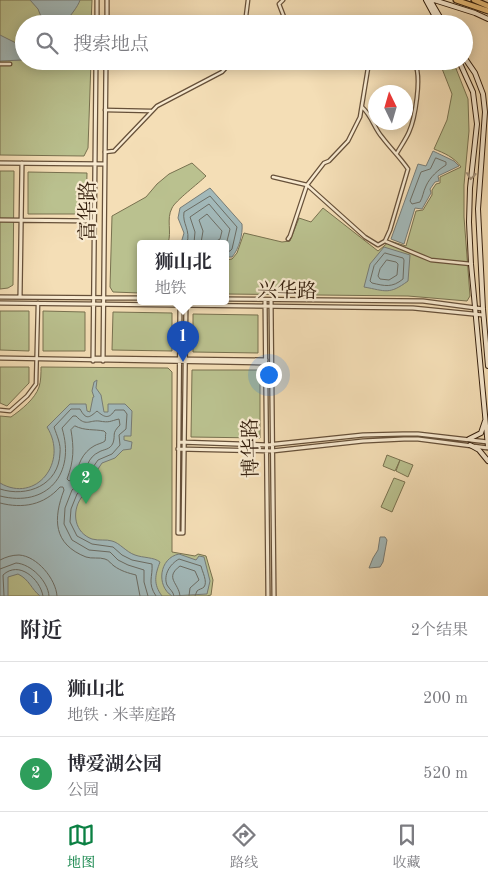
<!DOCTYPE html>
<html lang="zh">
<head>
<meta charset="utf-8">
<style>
	:root { --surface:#fff; --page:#f2f2f3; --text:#2b2b33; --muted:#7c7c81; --line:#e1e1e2; --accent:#0b8043 }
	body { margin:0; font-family:"Old Standard TT","Noto Serif SC",serif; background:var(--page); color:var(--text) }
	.compass { position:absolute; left:368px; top:85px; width:45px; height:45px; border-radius:50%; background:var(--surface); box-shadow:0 2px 12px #0003; rotate:355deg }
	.you { position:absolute; left:268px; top:374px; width:18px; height:18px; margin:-12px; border:4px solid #fff; border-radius:50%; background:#1a73e8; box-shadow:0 0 0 8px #1a73e833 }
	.badge { display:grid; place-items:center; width:32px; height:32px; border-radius:50%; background:var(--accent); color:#fff; font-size:16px; font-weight:700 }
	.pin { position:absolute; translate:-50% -41px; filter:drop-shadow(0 1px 2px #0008) }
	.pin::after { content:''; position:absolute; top:26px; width:18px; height:15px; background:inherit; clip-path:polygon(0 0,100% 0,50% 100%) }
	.popup { position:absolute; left:137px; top:240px; width:92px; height:65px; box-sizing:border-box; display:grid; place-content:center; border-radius:5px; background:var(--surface); filter:drop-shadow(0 1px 4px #0005); font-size:16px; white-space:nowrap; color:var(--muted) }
	.popup b { font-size:19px; color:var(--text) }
	.popup::after { content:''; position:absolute; left:50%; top:100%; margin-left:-10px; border:10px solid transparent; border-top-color:var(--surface) }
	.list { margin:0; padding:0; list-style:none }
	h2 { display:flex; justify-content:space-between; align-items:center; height:65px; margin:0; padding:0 20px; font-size:21px }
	h2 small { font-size:16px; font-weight:400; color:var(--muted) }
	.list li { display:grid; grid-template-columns:32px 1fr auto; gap:15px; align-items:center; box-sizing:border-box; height:75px; padding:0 20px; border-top:1px solid var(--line) }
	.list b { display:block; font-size:19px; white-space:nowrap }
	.list p { margin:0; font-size:16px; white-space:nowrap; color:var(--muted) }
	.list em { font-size:16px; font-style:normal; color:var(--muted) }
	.icon { flex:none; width:28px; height:28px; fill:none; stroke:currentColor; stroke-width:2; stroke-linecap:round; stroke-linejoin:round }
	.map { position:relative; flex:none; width:488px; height:596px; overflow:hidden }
	.search { position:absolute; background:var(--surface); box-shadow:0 2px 12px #0003; left:15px; right:15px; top:15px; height:55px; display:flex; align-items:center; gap:12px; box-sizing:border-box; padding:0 18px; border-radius:28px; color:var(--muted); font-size:19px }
	.sheet { height:215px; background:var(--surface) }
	nav { display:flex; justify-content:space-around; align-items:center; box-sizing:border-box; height:70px; border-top:1px solid var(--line); background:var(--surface); font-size:14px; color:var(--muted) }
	nav a { display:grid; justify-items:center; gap:2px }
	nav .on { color:var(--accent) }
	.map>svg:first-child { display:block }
	.green { fill:#bac18f; stroke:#78714f }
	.water { fill:#a2b9ba; stroke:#777c76 }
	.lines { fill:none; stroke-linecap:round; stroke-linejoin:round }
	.shore { stroke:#6c6d64; stroke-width:1 }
	.minor-casing { stroke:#665039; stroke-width:5 }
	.tertiary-casing { stroke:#665039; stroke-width:5.5 }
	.secondary-casing { stroke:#36210f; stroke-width:6 }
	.primary-casing { stroke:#36210f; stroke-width:7 }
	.minor { stroke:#f8ead0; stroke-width:2.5 }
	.tertiary { stroke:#f8ead0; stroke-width:3 }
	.secondary { stroke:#f8ead0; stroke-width:4 }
	.primary { stroke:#eabf7b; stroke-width:4.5 }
	.oneway { stroke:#a19079 }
	.labels { text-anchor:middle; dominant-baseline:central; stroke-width:4.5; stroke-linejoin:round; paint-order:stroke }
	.street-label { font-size:20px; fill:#36210f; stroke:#f8ead0 }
</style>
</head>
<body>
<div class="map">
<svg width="488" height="596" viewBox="0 0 488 596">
	<rect width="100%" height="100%" fill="#f4deb6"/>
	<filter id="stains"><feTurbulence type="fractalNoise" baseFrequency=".004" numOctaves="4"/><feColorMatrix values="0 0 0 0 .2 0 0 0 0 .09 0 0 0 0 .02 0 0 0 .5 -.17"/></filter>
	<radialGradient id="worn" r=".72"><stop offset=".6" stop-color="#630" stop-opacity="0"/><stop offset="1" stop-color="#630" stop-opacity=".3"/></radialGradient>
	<!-- green -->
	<path class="green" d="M0,0H92L91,24H24V61H91L88,148L84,156L0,155Z
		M447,61H453L468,99L469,131L464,185V217L470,296L467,301L408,296L226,294V260L232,259L237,253L244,233L282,242L290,241L299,218L311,222L323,208L378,251L390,241L406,246L416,211L423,210L432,195V190L436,184L440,183V177L461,167C454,157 444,153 434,149L447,120L452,94L441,66Z
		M192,163L206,176C199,183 175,201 172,208C166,219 172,232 168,243H140V293L113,292L110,287L112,216L146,197L157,184L169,174Z
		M0,171H14V173L13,285L8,288L0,289Z
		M28,172L87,173L86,214H28Z
		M0,311H29V351L0,350Z
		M43,311L85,312V351H43Z
		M113,312L172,313V351L112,350Z
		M193,314L258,315V353L193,352Z
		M0,367H29V383L7,406L0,403Z
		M41,367L168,368L172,372V552L195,556L198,554L206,556L213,580L211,595L207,596H0V416L11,417C21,410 35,399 39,387C41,381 41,373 41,367Z
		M192,370H260V438L191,437Z
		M387,455L400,460L395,471L383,466Z
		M400,460L413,465L408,477L396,471Z
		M394,478L405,482L392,512L381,507Z"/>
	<!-- water -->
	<path class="water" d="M30,0H80C78,7 69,17 64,24H44L38,9Z
		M0,35L24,47V56L22,60L0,61Z
		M433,151L454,161L459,166L438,176L439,181L435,182L430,189L431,193L422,209L415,208L404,244L391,239L418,164L426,166Z
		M210,188L242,224C243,234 239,249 232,257H226V243H181L184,233L178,218L180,208Z
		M384,247L410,255L408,281C389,295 386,291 364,287L370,264Z
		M97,380L96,388L101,395L104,412H108V404H125L132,411L131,436H124V440L132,442L131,449L123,450L115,458L102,463L96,472L98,482C93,488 85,492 81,498C71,513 75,533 92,539C99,541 106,539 112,541C120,543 126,552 135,555C143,558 154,557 160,562C155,575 153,584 162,596H40C31,589 30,580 18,574L8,577V596H0V483C36,504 69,462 47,427L70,404H86L87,411L90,412L93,397H94L92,391L94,382Z
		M380,537H385L387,540L383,562L380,567L369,568L373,558L378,550Z
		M179,554L196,560L199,556L204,557L210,581L207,594L172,596C156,586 159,558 179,554Z"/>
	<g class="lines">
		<!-- shore -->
		<path class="shore" d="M436,158L446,162V165C438,170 430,177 426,186C423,192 423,197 420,202L412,204L410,201L421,172L430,169Z
			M187,243C191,230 182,224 184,212L210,196L237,227L232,249L230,251L226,252
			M194,243L195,232L190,217L209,204L230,229L226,245
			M201,243L203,231L199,220L207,214L222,231L220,239L213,243
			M385,253L403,258L404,260L403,279C392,288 385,286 372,283L370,281L374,266Z
			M387,260L396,262L398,264L397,275L389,280L380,279L378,276L380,269Z
			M75,426C85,431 94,429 104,431L106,433C105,435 106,438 105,441C103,443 97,444 94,446C83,452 77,465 77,476L69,481L67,479C74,461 74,448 71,430Z
			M0,489C27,498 59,485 60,453C61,444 57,436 54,427L71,409H80C86,420 89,418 97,411C105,418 109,419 115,410H124L127,414L126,429L119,435L120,445L112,454L98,460L91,470L92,481L77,494L71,509L70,522L77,536L92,544L113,547L122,555L132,560L152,564C153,577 147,583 156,596
			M0,496C47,508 76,474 62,428L73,416H76C86,427 89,420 99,421C110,423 110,421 119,419L120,425C111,434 116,434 113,443C110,450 104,449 99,452C88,457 85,469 85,479L72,490L65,508L64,524L72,540L89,550L110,552L118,560L128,565L144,570V582L148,596
			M0,503C23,509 44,505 60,487H63L64,490C53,519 53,544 86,557C92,559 99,557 105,559C109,560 111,564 114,566C121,571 128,573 136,575L140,596
			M0,560C6,557 12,555 19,555C37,556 56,579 57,596
			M0,569L16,563C31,564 48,581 49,596
			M4,596L3,575C19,560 40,579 43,596
			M174,596C173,591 170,590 167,585C163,575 170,564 179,559L201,566C202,571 208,582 204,587C202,589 199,589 197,591L195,596
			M180,596C179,583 164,578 180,566L195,571L199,580L190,588L189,596"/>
		<!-- minor casing -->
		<g class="minor-casing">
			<path id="minor" d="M283,0L279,4L284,17L290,24
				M245,24L248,0
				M0,64H10
				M362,107C372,116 374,128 382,137C391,149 399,156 408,169L390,230L385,241L378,245L365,237L307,185L324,163L329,161L348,141L360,117L369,62L415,64
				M105,110L151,111
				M105,152L114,151L157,106L222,72L232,61
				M397,153C401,146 406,139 409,132C415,119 422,77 415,64
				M273,177L307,185L290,236L288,239
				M385,241L431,260L471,264
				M0,410L10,411L27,396L36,384L38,303"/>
		</g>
		<!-- tertiary casing -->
		<g class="tertiary-casing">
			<path id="tertiary" d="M97,24V0
				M107,24V0
				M0,163L104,164
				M0,220L94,221
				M0,297L140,298
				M20,297L22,163
				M226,299L423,301L483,309
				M265,300L268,596
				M271,300L274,596
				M0,303L413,308L483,315
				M180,305L178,533H183L186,305
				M0,358L266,363
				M93,358L266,360
				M93,361L96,61
				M103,361L106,61
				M179,442L267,445L363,435L403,434H418L488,442
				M178,449L272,451L363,441L404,439H418L488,448"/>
		</g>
		<!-- secondary casing -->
		<g class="secondary-casing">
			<path id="secondary" d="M426,0L439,24
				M430,0L444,24
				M434,0L475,13L488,19
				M464,57L475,73L483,94L485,112L478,209L483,309L488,366
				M459,61L473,92L477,124L470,188L469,222L471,264L488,447
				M469,439L481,433L485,421
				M470,445L479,450L488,461"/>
		</g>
		<!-- primary casing -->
		<g class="primary-casing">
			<path id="primary" d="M456,0L488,11
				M474,0L488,6"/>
		</g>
		<!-- minor -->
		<use href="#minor" class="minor"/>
		<!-- tertiary -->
		<use href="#tertiary" class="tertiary"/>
		<!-- secondary -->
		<use href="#secondary" class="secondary"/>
		<!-- primary -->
		<use href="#primary" class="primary"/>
	</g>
	<!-- one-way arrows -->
	<defs><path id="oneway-chevron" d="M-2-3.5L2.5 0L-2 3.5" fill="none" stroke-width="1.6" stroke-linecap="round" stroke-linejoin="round" transform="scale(1.25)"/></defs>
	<use class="oneway" href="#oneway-chevron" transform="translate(471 176) rotate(96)"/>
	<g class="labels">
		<!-- street labels -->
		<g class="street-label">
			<text transform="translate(89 211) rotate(-90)">富华路</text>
			<text transform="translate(287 292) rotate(1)">兴华路</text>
			<text transform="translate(252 448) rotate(-91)">博华路</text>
		</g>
	</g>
	<rect width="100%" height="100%" filter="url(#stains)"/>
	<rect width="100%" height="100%" fill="url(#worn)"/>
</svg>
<svg class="compass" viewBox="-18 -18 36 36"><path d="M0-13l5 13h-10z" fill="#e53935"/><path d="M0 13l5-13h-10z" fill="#7c7c81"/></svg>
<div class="you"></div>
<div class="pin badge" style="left:183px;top:362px;background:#1a4fb4">1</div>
<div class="popup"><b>狮山北</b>地铁</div>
<div class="pin badge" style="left:86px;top:504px;background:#2e9e5b">2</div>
<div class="search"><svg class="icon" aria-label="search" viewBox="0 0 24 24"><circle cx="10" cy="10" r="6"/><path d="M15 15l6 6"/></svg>搜索地点</div>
</div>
<section class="sheet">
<h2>附近<small>2个结果</small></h2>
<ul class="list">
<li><span class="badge" style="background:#1a4fb4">1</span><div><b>狮山北</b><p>地铁 · 米莘庭路</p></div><em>200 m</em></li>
<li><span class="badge" style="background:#2e9e5b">2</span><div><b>博爱湖公园</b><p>公园</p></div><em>520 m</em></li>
</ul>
</section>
<nav>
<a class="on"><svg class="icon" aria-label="map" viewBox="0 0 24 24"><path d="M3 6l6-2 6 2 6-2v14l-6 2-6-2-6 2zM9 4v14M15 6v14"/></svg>地图</a>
<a><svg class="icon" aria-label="directions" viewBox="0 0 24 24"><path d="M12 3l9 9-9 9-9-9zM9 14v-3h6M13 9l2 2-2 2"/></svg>路线</a>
<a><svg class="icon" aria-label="saved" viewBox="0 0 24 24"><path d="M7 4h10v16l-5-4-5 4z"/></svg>收藏</a>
</nav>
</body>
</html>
